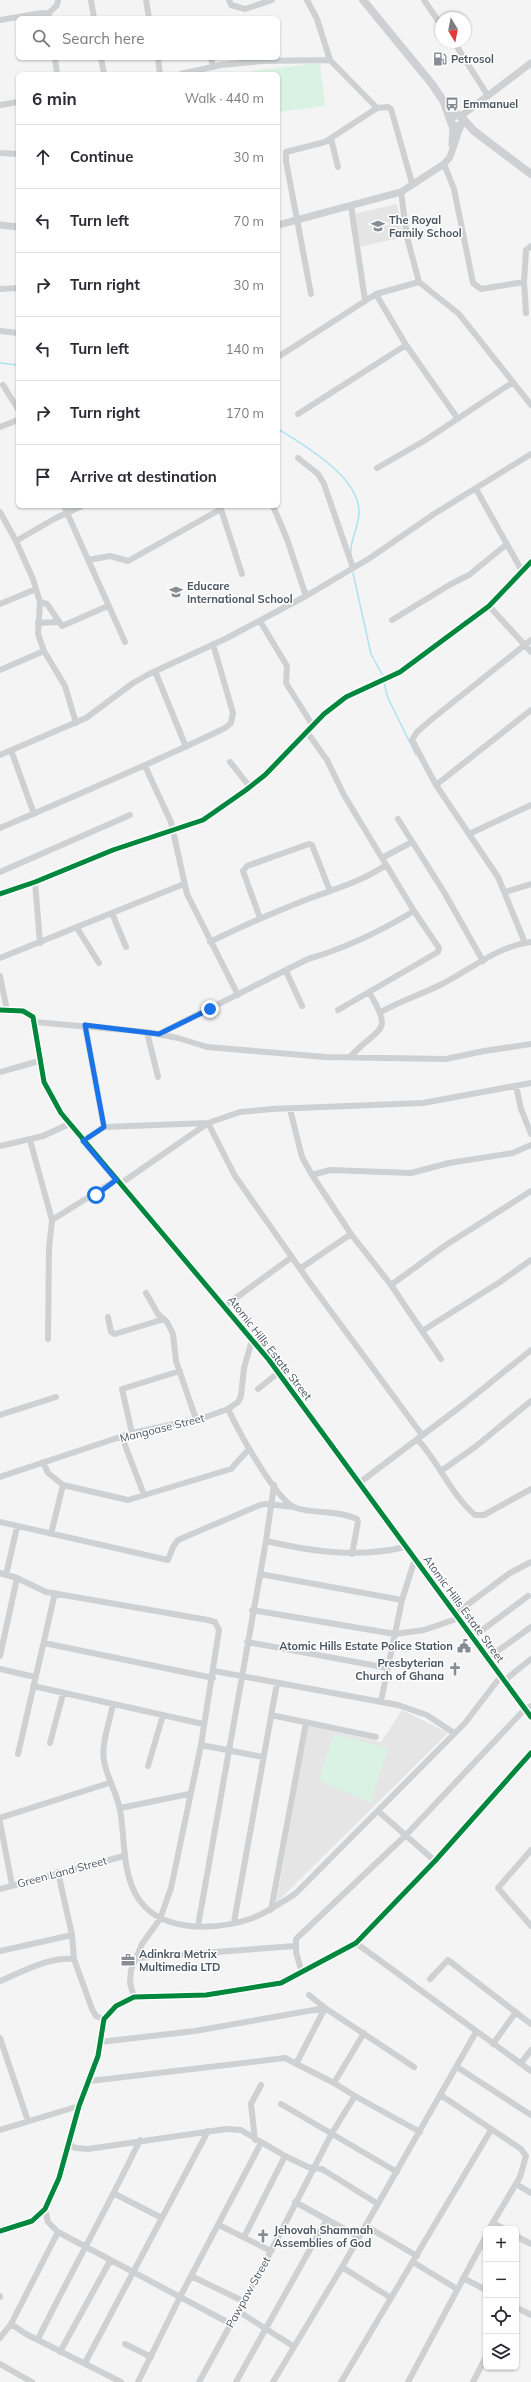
<!DOCTYPE html>
<html lang="en">
<head>
<meta charset="utf-8">
<style>
	:root { --surface:#fff; --page:#f7f7f7; --text:#2b2b33; --muted:#7c7c81; --line:#e1e1e2 }
	body { margin:0; font-family:Mulish,sans-serif; background:var(--page); color:var(--text) }
	.controls { position:absolute; right:12px; bottom:12px; display:grid; overflow:hidden; border-radius:6px; box-shadow:0 1px 3px #0004 }
	.controls button { width:36px; height:36px; display:grid; place-items:center; padding:0; border:0; border-bottom:1px solid var(--line); background:var(--surface); color:var(--text); font:20px sans-serif }
	.compass { position:absolute; left:435px; top:12px; width:36px; height:36px; border-radius:50%; background:var(--surface); box-shadow:0 1px 3px #0004; rotate:170deg }
	.stop { position:absolute; width:12px; height:12px; margin:-9px; border:3px solid #1a73e8; border-radius:50%; background:#fff }
	.stop.end { background:#1a73e8; border-color:#fff; box-shadow:0 1px 4px #0008 }
	.list { margin:0; padding:0; list-style:none }
	h2 { display:flex; justify-content:space-between; align-items:center; height:52px; margin:0; padding:0 16px; font-size:17px }
	h2 small { font-size:13px; font-weight:400; color:var(--muted) }
	.list li { display:grid; grid-template-columns:26px 1fr auto; gap:12px; align-items:center; box-sizing:border-box; height:64px; padding:0 16px; border-top:1px solid var(--line) }
	.list b { display:block; font-size:15px; white-space:nowrap }
	.list em { font-size:13px; font-style:normal; color:var(--muted) }
	.icon { flex:none; width:22px; height:22px; fill:none; stroke:currentColor; stroke-width:2; stroke-linecap:round; stroke-linejoin:round }
	.map { position:relative; flex:none; width:531px; height:2382px; overflow:hidden }
	.search { position:absolute; background:var(--surface); box-shadow:0 1px 3px #0004; left:16px; top:16px; width:264px; height:44px; display:flex; align-items:center; gap:10px; box-sizing:border-box; padding:0 14px; border-radius:6px; color:var(--muted); font-size:15px }
	.panel { position:absolute; background:var(--surface); box-shadow:0 1px 3px #0004; left:16px; top:72px; width:264px; height:436px; border-radius:6px }
	.map>svg:first-child { display:block }
	.education { fill:#e6e5e6 }
	.green { fill:#d9f2e3 }
	.lines { fill:none; stroke-linecap:round; stroke-linejoin:round }
	.stream { stroke:#aee2f0; stroke-width:1.5 }
	.minor { stroke:#ced0d2; stroke-width:6 }
	.tertiary { stroke:#ced0d2; stroke-width:7 }
	.secondary { stroke:#ced0d4; stroke-width:8 }
	.cycleway-casing { stroke:#fff; stroke-width:8 }
	.cycleway { stroke:#00873e; stroke-width:5 }
	.route { stroke:#1a73e8; stroke-width:5 }
	.labels { text-anchor:middle; dominant-baseline:central; stroke-width:3; stroke-linejoin:round; paint-order:stroke }
	.poi-label { font-size:11px; font-weight:bold; fill:#4a5661; stroke:#fff; text-anchor:start }
	.street-label { font-size:11px; fill:#4a5661; stroke:#fff }
</style>
</head>
<body>
<div class="map">
<svg width="531" height="2382" viewBox="0 0 531 2382">
	<rect width="100%" height="100%" fill="#f4f4f4"/>
	<!-- education -->
	<path class="education" d="M397,204L404,237L359,247L353,214Z
		M402,1710L448,1733L276,1903L308,1726L381,1742Z"/>
	<!-- green -->
	<path class="green" d="M320,63L325,106L278,112V74H253L252,71Z
		M334,1734L388,1748L370,1803L319,1780Z"/>
	<g class="lines">
		<!-- stream -->
		<path class="stream" d="M0,363L18,365
			M278,429C305,446 360,477 359,513C359,527 349,541 351,555
			M353,573L371,654L383,676
			M384,683L388,698L416,755"/>
		<!-- minor -->
		<path class="minor" d="M91,0L94,18
			M146,0L149,18
			M229,0L231,5L245,9L272,0
			M307,0L317,19L330,60
			M424,0L441,25
			M48,14L57,5L58,0
			M0,20L42,13L48,14L50,18
			M454,42L488,96
			M55,58L57,74
			M101,58L104,74
			M158,58L160,74
			M211,58L213,67
			M181,74L221,65L263,61L330,60L377,108L388,107L391,109L412,183
			M0,105L18,102
			M331,139L338,167
			M0,153L18,154
			M444,164L454,189L473,283L481,289L524,282
			M401,192L407,237L419,282L459,314L531,405
			M351,206L365,300
			M0,289L18,288
			M311,294L286,161V152L325,142L377,108
			M376,294L406,345L458,419
			M526,313L524,282L526,250L531,246
			M0,331L18,333
			M278,357L376,294L419,282
			M3,385L18,409
			M298,414L406,345
			M0,427L18,420
			M298,458L318,474L324,484L353,568
			M377,468L424,441L513,382
			M476,489L522,571
			M64,506L125,642
			M220,506L242,574
			M273,506L287,539L306,596
			M0,512L16,541L33,579L40,602L38,634L44,651L65,686L76,723
			M16,541L54,519L82,506
			M88,560L110,556L128,561L221,509
			M40,602L47,604L62,626L108,606
			M0,604L36,589
			M489,606L531,652
			M392,620L451,584L469,575L507,544
			M260,621L287,666L286,683L313,726
			M38,623L58,622
			M0,670L44,651
			M155,671L186,747
			M307,732L327,760L344,795L414,911L439,948L438,952L338,1010
			M11,750L34,814
			M0,755L86,718L133,683L149,674L225,639L306,596L370,558L434,514L531,454
			M230,762L250,787
			M145,766L171,822L187,894L238,995
			M436,785L531,710
			M398,819L444,892L483,961
			M0,828C75,796 151,764 225,728L231,723L233,713L213,644
			M469,834L531,805
			M382,858L412,842
			M0,872L130,815
			M35,882L40,943
			M505,892L531,884
			M0,894L35,882L113,850L203,820L246,790L265,775L324,714L346,697L400,672L489,606L531,562
			M112,913L126,947
			M260,918L243,871L247,866L309,844L312,845L330,891
			M77,928L99,963
			M210,942C242,926 275,912 308,899C335,889 361,882 386,865
			M525,943L498,877L436,785L412,740L417,732L432,719L531,640
			M0,958L184,884
			M286,971L302,1006
			M0,976L7,1010
			M381,1012C400,1001 420,995 440,985C469,971 497,946 531,942
			M35,1022L147,1032L178,1038L207,1047L326,1057L446,1059L484,1051L531,1044
			M85,1025L104,1127
			M147,1032L158,1077
			M159,1034L308,959C346,948 381,931 414,911
			M351,1056C378,1026 395,1035 369,992
			M0,1072L39,1061
			M516,1086L521,1109L531,1134
			M290,1109L302,1157L312,1175L351,1234L391,1285L441,1359
			M30,1140L52,1220L49,1248L48,1339
			M83,1141L104,1127L208,1123L235,1176L310,1283L422,1435
			M0,1146L43,1136L69,1124
			M312,1175L330,1170L411,1173L449,1163L513,1153L531,1145
			M120,1184L208,1123L240,1112L272,1109L423,1103L531,1083
			M52,1220L116,1180
			M301,1268L351,1234
			M391,1285L446,1245L531,1191
			M146,1293L158,1314L167,1322L173,1334L176,1361L196,1419
			M225,1306L292,1257
			M108,1317L111,1332L115,1334L164,1319
			M422,1331L500,1282L531,1260
			M258,1389L278,1373
			M228,1409C238,1430 276,1501 296,1508C315,1514 338,1510 357,1519L358,1522L352,1554
			M0,1415L56,1397
			M132,1433L122,1389L180,1371
			M122,1437L144,1495
			M418,1440C439,1463 451,1494 475,1515H484L531,1489
			M43,1462L48,1473L63,1485L128,1500L231,1469L249,1449
			M441,1471L475,1447L531,1401
			M0,1477L132,1433L203,1418L228,1409L238,1402L241,1396L244,1368L252,1340
			M359,1483L464,1404L531,1350
			M0,1522L168,1560L173,1547L178,1540L260,1505L266,1504L294,1507
			M51,1534L63,1485
			M266,1541C313,1552 358,1558 405,1547
			M0,1573L17,1578L46,1592L208,1620L215,1622L219,1630L201,1745L171,1888L160,1919L142,1944L131,1970L130,1983L134,1997
			M260,1574L402,1600
			M6,1575L17,1527
			M252,1610L395,1634L424,1630L459,1618
			M455,1614L510,1573L531,1562
			M473,1637L528,1596
			M247,1642L388,1668
			M44,1643L213,1678
			M0,1656L17,1578
			M488,1658L531,1627
			M0,1669L35,1677
			M214,1671L398,1705L427,1715L454,1733
			M504,1681L531,1659
			M33,1686L203,1724
			M381,1701L402,1600L415,1559
			M113,1704C110,1721 101,1744 104,1761C107,1778 117,1793 120,1810C125,1838 122,1867 135,1893C156,1934 215,1931 253,1918C268,1912 281,1903 295,1894L465,1723L501,1676
			M271,1715L376,1737
			M50,1743L63,1694
			M201,1745L263,1757
			M18,1754L55,1593
			M148,1766L163,1715
			M120,1808L189,1794
			M378,1811L435,1861
			M0,1818L109,1783
			M0,1822L12,1885
			M531,1850L498,1888L531,1926
			M58,1872L72,1935L74,1959L92,2009L96,2016L104,2019
			M0,1889L124,1856
			M271,1910L306,1723
			M234,1922L277,1683
			M198,1926L266,1541L274,1485
			M356,1943L531,2071
			M0,1951L72,1935
			M136,1958L295,1946
			M302,1973L296,1952V1939L406,1835L525,1709L531,1706
			M430,1979L448,1960L531,2024
			M0,1981C22,1972 50,1956 74,1959
			M309,1995L325,2008L414,2067
			M0,2038L28,2121
			M100,2042L195,2031L325,2008
			M493,2044L516,2012
			M297,2062L325,2008
			M521,2063L531,2050
			M457,2067L531,2115
			M90,2081L285,2058L334,2083L355,2096L420,2132
			M334,2083L364,2033
			M442,2096L521,2149L526,2156L520,2177L489,2229
			M281,2104L397,2172
			M0,2130L79,2106
			M255,2140L251,2104L261,2085
			M69,2143L75,2148L88,2149L226,2129L241,2130L285,2156L308,2167L322,2169L378,2204
			M516,2184L531,2193
			M115,2194L162,2218
			M295,2202L359,2237
			M45,2209L48,2222L58,2232L231,2324
			M493,2223L504,2229
			M219,2225L271,2251
			M366,2226L417,2256
			M516,2236L531,2244
			M244,2237L285,2156
			M413,2262L457,2289
			M342,2267L391,2298
			M191,2276L243,2301
			M463,2278L486,2290
			M0,2296V2297
			M516,2307L531,2315
			M238,2311L293,2346
			M11,2324L26,2334L121,2382
			M0,2338L11,2324L58,2232
			M38,2339C71,2272 108,2207 140,2140
			M125,2344L151,2357
			M60,2352L110,2261
			M85,2363L208,2131
			M0,2364L32,2382
			M138,2382L180,2297L261,2143
			M199,2382L271,2251L332,2133L355,2096
			M236,2382L327,2219
			M273,2382L342,2267L476,2032
			M341,2382L491,2130
			M408,2382L486,2236
			M473,2382L486,2357"/>
		<!-- tertiary -->
		<path class="tertiary" d="M461,116L531,63
			M452,145L453,126
			M0,225L18,227
			M278,225L401,192L444,164L450,157L460,127
			M0,1010L23,1011L33,1017L44,1082L61,1113L269,1360L531,1717
			M0,2231L32,2221L45,2209L59,2178L79,2106L98,2056L104,2019L116,2006L134,1997L206,1995L281,1983L356,1943L435,1861L531,1753"/>
		<!-- secondary -->
		<path class="secondary" d="M363,0L432,84L444,102L452,125L460,127L464,120L457,114L452,117L451,121
			M464,120L474,131L531,174"/>
		<!-- cycleway casing -->
		<g class="cycleway-casing">
			<path id="cycleway" d="M0,894L35,882L113,850L203,820L246,790L265,775L324,714L346,697L400,672L489,606L531,562
				M0,1010L23,1011L33,1017L44,1082L61,1113L269,1360L531,1717
				M0,2231L32,2221L45,2209L59,2178L79,2106L98,2056L104,2019L116,2006L134,1997L206,1995L281,1983L356,1943L435,1861L531,1753"/>
		</g>
		<!-- cycleway -->
		<use href="#cycleway" class="cycleway"/>
	</g>
	<g class="lines">
		<!-- route -->
		<path class="route" d="M96,1195L116,1180L83,1141L104,1127L85,1025L159,1034L210,1009"/>
	</g>
	<!-- icons -->
	<defs>
		<g id="fuel-bare" transform="scale(1.08)"><path d="M-5.5-6h7V0h2V4h1.3V-2.5L3-4.5l.8-.8L6-3V5H2.5V1h-1V6h-7ZM-4.2-4.7v3.2H.2V-4.7Z" fill="#868d94" stroke="#fff" stroke-width="2.5" paint-order="stroke"/></g>
		<g id="bus-bare" transform="scale(1.08)"><path d="M-5-6H5V4H4V6H2V4H-2V6H-4V4H-5ZM-3.5-4V0h7V-4ZM-3.5 1.2v1.5H-2V1.2ZM2 1.2v1.5H3.5V1.2Z" fill="#868d94" stroke="#fff" stroke-width="2.5" paint-order="stroke"/></g>
		<g id="school-bare" transform="scale(1.08)"><path d="M0-5L7-2L0 1L-7-2ZM-4 1L0 2.5L4 1V4Q0 6-4 4Z" fill="#868d94" stroke="#fff" stroke-width="2.5" paint-order="stroke"/></g>
		<g id="civic-bare" transform="scale(1.08)"><path d="M-.6-6.5H3V-4.5H.6V-3L4-1V1h2V6H-6V1h2V-1L-.6-3ZM-1.2 2.5V6h2.4V2.5Z" fill="#868d94" stroke="#fff" stroke-width="2.5" paint-order="stroke"/></g>
		<g id="church-bare" transform="scale(1.08)"><path d="M-1.2-6h2.4v3.5h3.3v2.4h-3.3V6h-2.4V-.1h-3.3v-2.4h3.3Z" fill="#868d94" stroke="#fff" stroke-width="2.5" paint-order="stroke"/></g>
		<g id="office-bare" transform="scale(1.08)"><path d="M-6-3h4V-5.5h4V-3h4V5H-6ZM-1-4.5V-3h2v-1.5ZM-6 0V1H6V0Z" fill="#868d94" stroke="#fff" stroke-width="2.5" paint-order="stroke"/></g>
	</defs>
	<g fill-rule="evenodd">
		<use href="#fuel-bare" x="440" y="59"/>
		<use href="#bus-bare" x="452" y="104"/>
		<use href="#school-bare" x="378" y="226"/>
		<use href="#school-bare" x="176" y="592"/>
		<use href="#civic-bare" x="464" y="1646"/>
		<use href="#church-bare" x="455" y="1669"/>
		<use href="#office-bare" x="128" y="1960"/>
		<use href="#church-bare" x="263" y="2236"/>
	</g>
	<g class="labels">
		<!-- poi labels -->
		<g class="poi-label">
			<text x="451" y="59">Petrosol</text>
			<text x="463" y="104">Emmanuel</text>
			<text x="389" y="220">The Royal<tspan x="389" dy="13">Family School</tspan></text>
			<text x="187" y="586">Educare<tspan x="187" dy="13">International School</tspan></text>
			<text x="453" y="1646" text-anchor="end">Atomic Hills Estate Police Station</text>
			<text x="444" y="1663" text-anchor="end">Presbyterian<tspan x="444" dy="13">Church of Ghana</tspan></text>
			<text x="139" y="1954">Adinkra Metrix<tspan x="139" dy="13">Multimedia LTD</tspan></text>
			<text x="274" y="2230">Jehovah Shammah<tspan x="274" dy="13">Assemblies of God</tspan></text>
		</g>
		<!-- street labels -->
		<g class="street-label">
			<text transform="translate(270 1348) rotate(52)">Atomic Hills Estate Street</text>
			<text transform="translate(162 1428) rotate(-14)">Mangoase Street</text>
			<text transform="translate(464 1609) rotate(54)">Atomic Hills Estate Street</text>
			<text transform="translate(62 1872) rotate(-15)">Green Land Street</text>
			<text transform="translate(248 2292) rotate(-61)">Pawpaw Street</text>
		</g>
	</g>
</svg>
<div class="controls">
<button>+</button>
<button>−</button>
<button><svg class="icon" aria-label="locate" viewBox="0 0 24 24"><circle cx="12" cy="12" r="6"/><path d="M12 2v4M12 18v4M2 12h4M18 12h4"/></svg></button>
<button><svg class="icon" aria-label="layers" viewBox="0 0 24 24"><path d="M12 4l9 5-9 5-9-5zM3 14l9 5 9-5"/></svg></button>
</div>
<svg class="compass" viewBox="-18 -18 36 36"><path d="M0-13l5 13h-10z" fill="#e53935"/><path d="M0 13l5-13h-10z" fill="#7c7c81"/></svg>
<div class="stop" style="left:96px;top:1195px"></div>
<div class="stop end" style="left:210px;top:1009px"></div>
<div class="search"><svg class="icon" aria-label="search" viewBox="0 0 24 24"><circle cx="10" cy="10" r="6"/><path d="M15 15l6 6"/></svg>Search here</div>
<section class="panel">
<h2>6 min<small>Walk · 440 m</small></h2>
<ul class="list">
<li><svg class="icon" aria-label="ahead" viewBox="0 0 24 24"><path d="M12 20V5M6 11l6-6 6 6"/></svg><div><b>Continue</b></div><em>30 m</em></li>
<li><svg class="icon" aria-label="left" viewBox="0 0 24 24"><path d="M17 20v-9H6M10 6l-5 5 5 5"/></svg><div><b>Turn left</b></div><em>70 m</em></li>
<li><svg class="icon" aria-label="right" viewBox="0 0 24 24"><path d="M7 20v-9h11M14 6l5 5-5 5"/></svg><div><b>Turn right</b></div><em>30 m</em></li>
<li><svg class="icon" aria-label="left" viewBox="0 0 24 24"><path d="M17 20v-9H6M10 6l-5 5 5 5"/></svg><div><b>Turn left</b></div><em>140 m</em></li>
<li><svg class="icon" aria-label="right" viewBox="0 0 24 24"><path d="M7 20v-9h11M14 6l5 5-5 5"/></svg><div><b>Turn right</b></div><em>170 m</em></li>
<li><svg class="icon" aria-label="arrive" viewBox="0 0 24 24"><path d="M6 21V4h12l-3 4 3 4H6"/></svg><div><b>Arrive at destination</b></div></li>
</ul>
</section>
</div>
</body>
</html>
